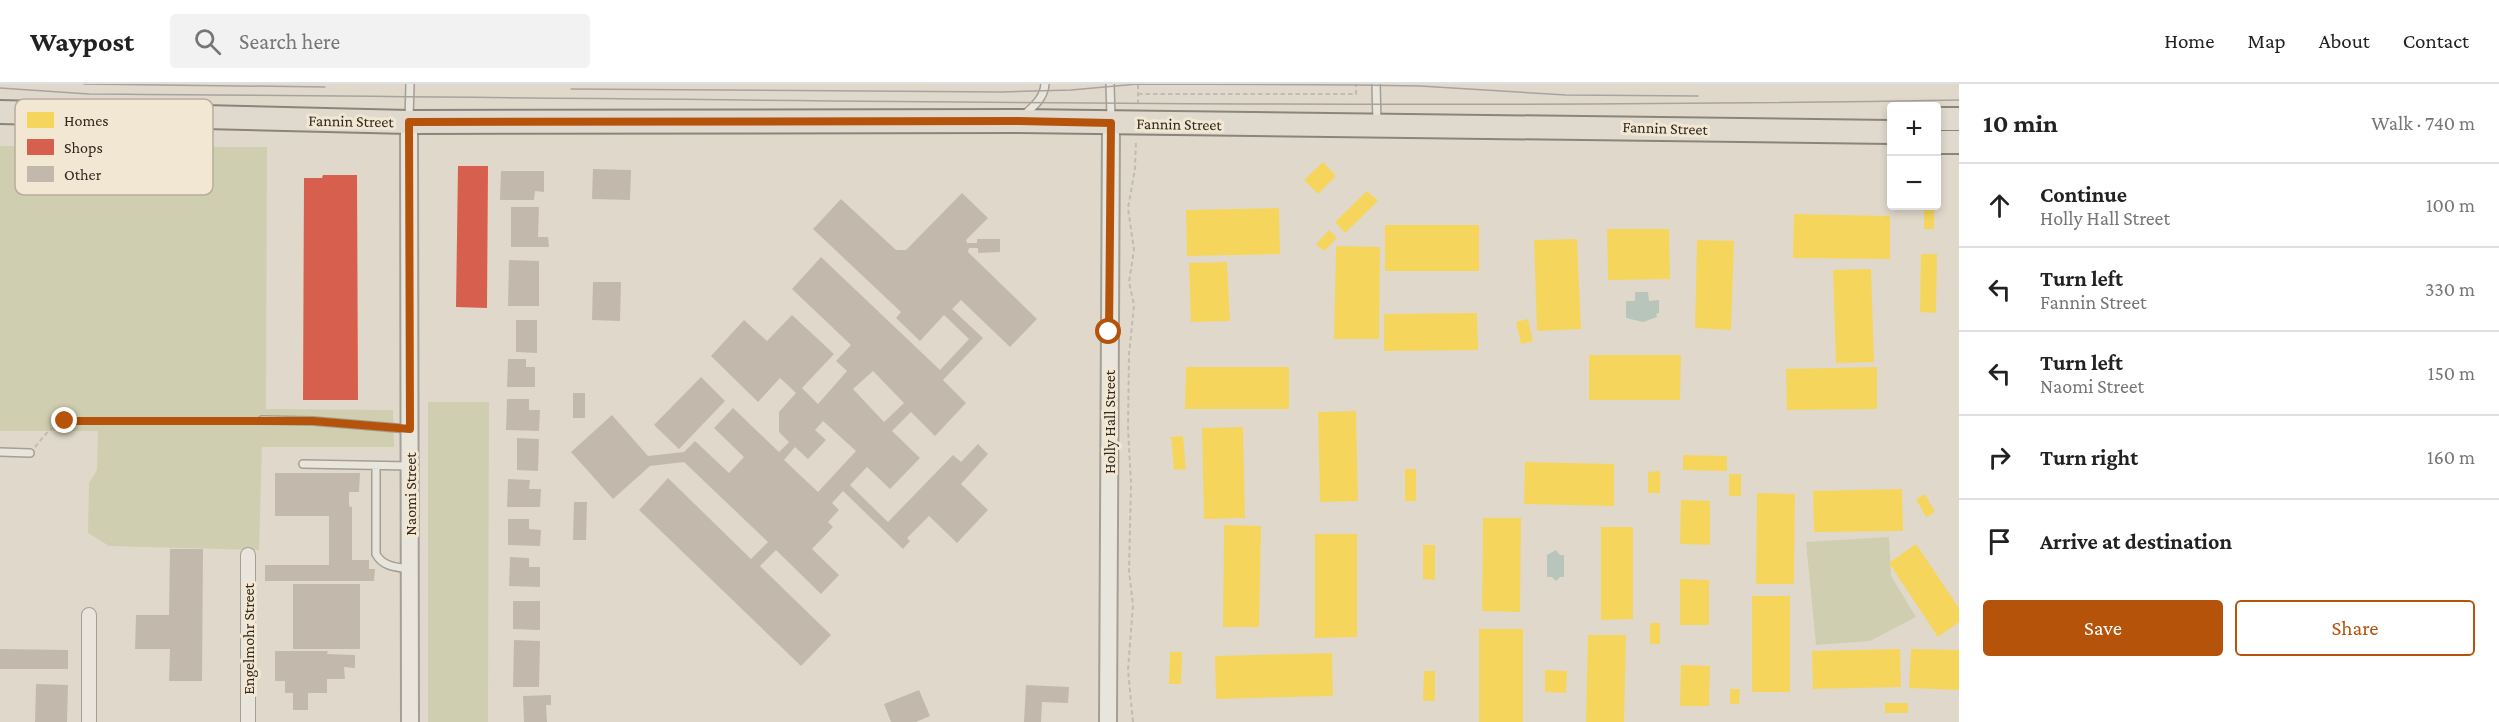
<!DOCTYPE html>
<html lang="en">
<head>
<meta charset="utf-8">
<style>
	:root { --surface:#fff; --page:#f2f2f2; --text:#222; --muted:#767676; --line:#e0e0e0; --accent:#b45309 }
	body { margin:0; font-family:"Crimson Pro",serif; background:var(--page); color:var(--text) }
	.controls { position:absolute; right:18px; top:18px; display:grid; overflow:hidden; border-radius:6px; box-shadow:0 3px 9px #0003 }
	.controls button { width:54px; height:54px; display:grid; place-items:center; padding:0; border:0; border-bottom:2px solid var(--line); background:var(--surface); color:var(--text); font:30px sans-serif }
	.stop { position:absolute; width:18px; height:18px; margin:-14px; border:4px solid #b45309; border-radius:50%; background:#fff }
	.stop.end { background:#b45309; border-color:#fff; box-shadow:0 2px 6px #0008 }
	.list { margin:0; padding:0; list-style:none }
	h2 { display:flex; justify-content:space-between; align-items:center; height:78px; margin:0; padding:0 24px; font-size:26px }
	h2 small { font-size:20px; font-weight:400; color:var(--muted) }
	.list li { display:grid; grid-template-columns:39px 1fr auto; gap:18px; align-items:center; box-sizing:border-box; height:84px; padding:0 24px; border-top:2px solid var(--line) }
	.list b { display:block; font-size:22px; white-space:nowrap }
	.list p { margin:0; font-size:20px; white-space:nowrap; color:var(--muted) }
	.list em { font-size:20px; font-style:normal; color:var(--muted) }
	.actions { display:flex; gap:12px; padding:18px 24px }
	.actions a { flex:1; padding:14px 0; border:2px solid var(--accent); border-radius:6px; text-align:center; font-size:21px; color:var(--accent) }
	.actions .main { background:var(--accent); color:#fff }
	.icon { flex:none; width:33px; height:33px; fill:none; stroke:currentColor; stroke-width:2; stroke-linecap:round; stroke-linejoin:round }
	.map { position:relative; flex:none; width:1959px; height:638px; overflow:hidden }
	header { display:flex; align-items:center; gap:36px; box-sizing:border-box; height:84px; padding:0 30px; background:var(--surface); border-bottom:2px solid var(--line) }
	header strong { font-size:28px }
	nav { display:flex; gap:33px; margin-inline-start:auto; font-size:21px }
	.search { width:420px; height:54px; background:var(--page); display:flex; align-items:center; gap:15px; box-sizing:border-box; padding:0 21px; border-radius:6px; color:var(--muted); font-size:22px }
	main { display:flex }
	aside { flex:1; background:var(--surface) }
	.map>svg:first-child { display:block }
	.green { fill:#cfceb0 }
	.water { fill:#b7c5bb }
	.homes { fill:#f6d55c }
	.shops { fill:#d6604d }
	.building { fill:#c3b8ac; fill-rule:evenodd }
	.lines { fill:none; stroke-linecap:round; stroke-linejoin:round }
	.service-casing { stroke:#a59e95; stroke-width:10 }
	.minor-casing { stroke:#a59e95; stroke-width:16 }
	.tertiary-casing { stroke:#a59e95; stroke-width:20 }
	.primary-casing { stroke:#8b847b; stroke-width:26 }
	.path { stroke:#c1bbb4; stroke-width:2; stroke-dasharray:4.5 3; stroke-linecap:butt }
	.service { stroke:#e8e5dd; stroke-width:7 }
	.minor { stroke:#e8e5dd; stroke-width:14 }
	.tertiary { stroke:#e8e5dd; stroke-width:16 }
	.primary { stroke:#e0dace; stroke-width:22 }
	.tram { stroke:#a8a39d; stroke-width:1.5 }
	.route { stroke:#b45309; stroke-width:8 }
	.labels { text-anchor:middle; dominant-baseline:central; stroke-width:6; stroke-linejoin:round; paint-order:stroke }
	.street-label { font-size:16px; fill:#32271f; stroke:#f1e7d2 }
	.key { fill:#f1e7d2; stroke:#b8ad9c; stroke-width:1.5 }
	.key-label { font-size:16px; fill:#32271f }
</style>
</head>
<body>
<header>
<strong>Waypost</strong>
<div class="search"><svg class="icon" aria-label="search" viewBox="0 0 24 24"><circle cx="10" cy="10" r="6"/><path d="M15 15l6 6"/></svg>Search here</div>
<nav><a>Home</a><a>Map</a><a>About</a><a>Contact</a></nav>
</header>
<main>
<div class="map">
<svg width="1959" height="638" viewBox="0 0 1959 638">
	<rect width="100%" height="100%" fill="#e0d9cb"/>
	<!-- green -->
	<path class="green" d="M0,62L267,63L266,325L393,326L394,363H262L259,466L109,462L88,449L89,399L97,386L98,347H0Z
		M428,318H489L488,638H428Z
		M1889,453L1891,492L1916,533L1870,557L1816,561L1806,458Z"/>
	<!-- water -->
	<path class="water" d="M1635,208H1648L1649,217L1659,216V229L1656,230L1657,233L1643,238L1626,234V217H1635Z
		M1556,466L1560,471H1564V493H1560L1556,497L1552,493H1547V471Z"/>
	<!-- homes -->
	<path class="homes" d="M1323,78L1336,92L1318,110L1304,96Z
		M1367,107L1378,117L1345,149L1335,138Z
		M1279,124L1280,170L1187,172L1186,126Z
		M1924,125H1934V145H1924Z
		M1794,130L1890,132V175L1793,174Z
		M1385,141H1479V187H1385Z
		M1607,145H1669L1670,195L1608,196Z
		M1329,146L1337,154L1324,167L1316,160Z
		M1577,155L1581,245L1537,247L1534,156Z
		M1697,156L1734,157L1731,246L1695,244Z
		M1336,162L1380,163L1379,255H1334Z
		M1921,170H1937L1936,229L1920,228Z
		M1227,178L1230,237L1191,238L1189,179Z
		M1871,185L1874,278L1836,279L1833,186Z
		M1477,229L1478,266L1384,267V230Z
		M1528,235L1533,257L1521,260L1516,238Z
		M1589,271H1681L1680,316H1589Z
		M1186,283H1289V325H1185Z
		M1877,283V325L1787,326L1786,285Z
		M1356,327L1358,417L1320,418L1318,328Z
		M1243,343L1245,434L1204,435L1202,344Z
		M1183,352L1186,385L1174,386L1171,353Z
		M1683,371L1727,372V387L1683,386Z
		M1525,378L1614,380V422L1524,420Z
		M1405,385H1416V417H1405Z
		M1660,387V409H1648V388Z
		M1729,390H1741V412H1729Z
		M1902,405L1903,447L1814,448L1813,407Z
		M1757,409L1795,410L1794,500H1756Z
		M1925,410L1935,428L1926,433L1916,415Z
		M1681,416L1710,417V461L1680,460Z
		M1483,434H1521L1520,528L1482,527Z
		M1224,441L1261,442L1259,543H1223Z
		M1601,443H1633V535L1601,536Z
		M1315,450H1357V553L1315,554Z
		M1916,460L1959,524V538L1938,553L1889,479Z
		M1423,461H1435V496L1423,495Z
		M1680,495L1709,496V541H1680Z
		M1752,512H1790V608H1752Z
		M1650,539H1660V560H1650Z
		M1479,545H1523V638H1479Z
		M1588,551H1626L1624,638H1586Z
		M1900,565L1901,603L1813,605L1812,567Z
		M1911,565L1959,566V606L1909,604Z
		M1170,568H1182L1181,600H1169Z
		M1332,569L1333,612L1216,615L1215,572Z
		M1681,581L1710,582L1709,622H1680Z
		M1545,586L1567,587L1566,609L1545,608Z
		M1424,587H1435V617H1423Z
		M1730,605H1740L1739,620H1730Z
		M1885,619H1908V629H1885Z"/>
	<!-- shops -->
	<path class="shops" d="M458,82H488L487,224L456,223Z
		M323,91H357L358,316H303L304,94H322Z"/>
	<!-- building -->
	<path class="building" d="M593,85L631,86L630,116L592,115Z
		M501,87H544V108L535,107L534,116H500Z
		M962,109L988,134L966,156L967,159H977V155H1000V168L978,169V164H969L968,168L1037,235L1010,263L961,216L952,225L983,254L943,296L966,319L935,352L911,328L892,347L920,374L890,405L867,383L850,401L888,438L953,371L961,378L978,360L988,370L961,400L988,426L957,459L929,432L907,454L910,457L903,465L843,407L832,419L839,426L828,438L833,443L812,465L839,491L821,510L776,466L760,482L831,551L801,582L639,426L668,394L751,475L768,458L684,378L650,382L613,415L571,368L612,331L648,372L684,368L695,357L729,389L744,373L714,344L733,324L779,368L789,358L779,348V328L796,309L780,294L758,318L711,272L744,236L767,257L792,231L834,270L802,304L818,320L847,287L836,277L851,261L792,205L821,173L940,286L969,255L944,231L920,257L896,234L901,228L813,145L841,115L896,166H906ZM873,287L904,319L884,338L853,305ZM823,337L856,367L818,408L784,376L795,363L808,375L826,356L815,346Z
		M511,123H539L538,153H548L549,163H511Z
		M509,176L539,177V222H508Z
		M593,198H621L620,237L592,236Z
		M516,236H537V269L516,268Z
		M508,275H526V283H535V303H507Z
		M701,293L725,317L679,365L654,341Z
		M573,309H585V334H573Z
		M507,315H529V326H540L539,347L506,346Z
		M517,354L539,355L538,387L517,386Z
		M275,389H360L359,408H349V422L352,423V476H369V485H375L374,497H265V481H329V432H275Z
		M508,395L530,396L529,405H541L540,423H507Z
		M574,418H587L586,456H573Z
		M508,435H529V445L541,446L540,462L508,461Z
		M170,465H203L202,597H169L170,565H135L136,531H169Z
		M510,473L529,474V483H540V503L509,502Z
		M293,500H360V565H293Z
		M513,517H540V546L513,545Z
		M514,556L540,557L539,603H513Z
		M0,565L68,566V585H0Z
		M275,567H328L327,570L355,571V584L344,583L345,595H327V609H308V626H293V609H285V597H275Z
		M36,600L68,601L67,638H35Z
		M1026,601L1069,603L1068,619L1042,618L1041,638H1024Z
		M919,606L930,632L916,638H891L884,620Z
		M551,611V621H546L547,638H524L523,612Z"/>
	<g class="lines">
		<!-- service casing -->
		<g class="service-casing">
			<path id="service" d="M1110,0L1111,33
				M1376,0L1377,39
				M1024,31C1034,22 1044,14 1045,0
				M409,36L410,0
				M262,336L313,337L409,345
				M0,368L30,369
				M303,380L410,382
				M376,382V470C383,483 396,483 409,485"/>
		</g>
		<!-- minor casing -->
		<g class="minor-casing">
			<path id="minor" d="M248,471V638
				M89,531V638"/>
		</g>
		<!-- tertiary casing -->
		<g class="tertiary-casing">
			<path id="tertiary" d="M409,38L410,638
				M1108,638L1111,39"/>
		</g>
		<!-- primary casing -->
		<g class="primary-casing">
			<path id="primary" d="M0,28L409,38L1018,37L1892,48
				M1936,35H1959
				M1936,58H1959"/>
		</g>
		<!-- path -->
		<path class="path" d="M1138,10H1356V0
			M1138,20V0
			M35,363C50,345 54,338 78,335L253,336
			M1133,638L1128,586L1133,521L1129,487L1131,400L1128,344L1129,271L1134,221L1129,198L1134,166L1128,124L1135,85L1136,56"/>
		<!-- service -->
		<use href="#service" class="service"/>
		<!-- minor -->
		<use href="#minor" class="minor"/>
		<!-- tertiary -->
		<use href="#tertiary" class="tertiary"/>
		<!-- primary -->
		<use href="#primary" class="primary"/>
		<!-- tram -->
		<path class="tram" d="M84,0L325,3
			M0,4L89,10C712,14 1336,27 1959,16
			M571,5L1001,8L1071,6L1138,0L1356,1L1420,2L1566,11L1698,12"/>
	</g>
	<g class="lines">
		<!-- route -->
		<path class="route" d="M65,337H313L410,345L409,38L1018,37L1111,39L1109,248"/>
	</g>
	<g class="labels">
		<!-- street labels -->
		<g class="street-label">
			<text transform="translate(351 37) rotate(1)">Fannin Street</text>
			<text transform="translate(1179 40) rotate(1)">Fannin Street</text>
			<text transform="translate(1665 44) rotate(2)">Fannin Street</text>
			<text transform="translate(1109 338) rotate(-90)">Holly Hall Street</text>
			<text transform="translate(410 410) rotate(-90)">Naomi Street</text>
			<text transform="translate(248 555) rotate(-90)">Engelmohr Street</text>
		</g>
	</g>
	<!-- legend -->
	<rect x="15" y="15" width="198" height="96" rx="9" class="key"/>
	<rect x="27" y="28" width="27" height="16" fill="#f6d55c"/>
	<rect x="27" y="55" width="27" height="16" fill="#d6604d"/>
	<rect x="27" y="82" width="27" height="16" fill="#c3b8ac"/>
	<g class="key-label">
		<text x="64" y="42">Homes</text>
		<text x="64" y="69">Shops</text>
		<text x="64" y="96">Other</text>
	</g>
</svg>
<div class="controls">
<button>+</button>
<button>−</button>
</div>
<div class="stop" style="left:1109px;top:248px"></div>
<div class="stop end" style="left:65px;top:337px"></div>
</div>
<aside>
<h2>10 min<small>Walk · 740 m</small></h2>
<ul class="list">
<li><svg class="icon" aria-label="ahead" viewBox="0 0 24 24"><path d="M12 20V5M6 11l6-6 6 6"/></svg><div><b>Continue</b><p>Holly Hall Street</p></div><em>100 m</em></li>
<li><svg class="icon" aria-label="left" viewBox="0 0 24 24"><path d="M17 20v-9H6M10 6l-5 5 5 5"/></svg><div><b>Turn left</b><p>Fannin Street</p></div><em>330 m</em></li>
<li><svg class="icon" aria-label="left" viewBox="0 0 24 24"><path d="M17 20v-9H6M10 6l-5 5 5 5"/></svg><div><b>Turn left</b><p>Naomi Street</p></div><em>150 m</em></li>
<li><svg class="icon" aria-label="right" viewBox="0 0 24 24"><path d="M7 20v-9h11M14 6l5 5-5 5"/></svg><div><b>Turn right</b></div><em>160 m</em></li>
<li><svg class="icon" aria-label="arrive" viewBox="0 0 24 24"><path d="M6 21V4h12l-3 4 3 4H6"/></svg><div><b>Arrive at destination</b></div></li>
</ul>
<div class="actions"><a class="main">Save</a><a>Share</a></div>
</aside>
</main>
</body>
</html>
